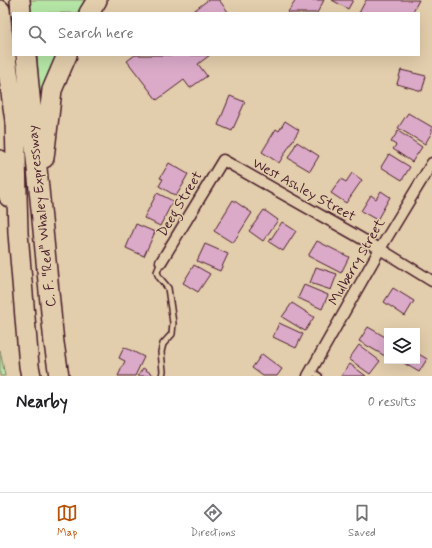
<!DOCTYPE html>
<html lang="en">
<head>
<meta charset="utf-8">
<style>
	:root { --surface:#fff; --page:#f6f6f6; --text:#202124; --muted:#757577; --line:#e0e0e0; --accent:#b45309 }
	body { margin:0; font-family:Mynerve,sans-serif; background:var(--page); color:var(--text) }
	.controls { position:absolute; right:12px; bottom:12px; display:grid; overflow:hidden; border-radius:0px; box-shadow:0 4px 16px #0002 }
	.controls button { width:36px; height:36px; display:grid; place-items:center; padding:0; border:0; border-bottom:1px solid var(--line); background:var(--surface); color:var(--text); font:20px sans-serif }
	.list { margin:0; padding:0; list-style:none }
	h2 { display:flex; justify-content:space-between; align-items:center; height:52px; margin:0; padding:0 16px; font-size:17px }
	h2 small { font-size:13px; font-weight:400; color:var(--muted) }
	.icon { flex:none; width:22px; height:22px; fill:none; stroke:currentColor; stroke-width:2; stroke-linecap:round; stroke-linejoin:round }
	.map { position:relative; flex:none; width:432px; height:376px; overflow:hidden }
	.search { position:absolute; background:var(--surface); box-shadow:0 4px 16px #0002; left:12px; right:12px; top:12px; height:44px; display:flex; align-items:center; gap:10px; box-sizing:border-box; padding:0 14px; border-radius:0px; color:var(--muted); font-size:15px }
	.sheet { height:116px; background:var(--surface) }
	nav { display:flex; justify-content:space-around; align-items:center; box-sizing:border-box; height:56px; border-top:1px solid var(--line); background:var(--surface); font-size:11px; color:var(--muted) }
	nav a { display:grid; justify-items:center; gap:2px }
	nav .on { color:var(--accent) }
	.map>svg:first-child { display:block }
	.green { fill:#b5e6a6; stroke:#808268 }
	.building { fill:#dbaac9; stroke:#4a1f2b }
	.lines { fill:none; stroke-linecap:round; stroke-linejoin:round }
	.service-casing { stroke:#4a1f2b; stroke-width:8 }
	.minor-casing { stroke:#4a1f2b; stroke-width:13 }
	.motorway-casing { stroke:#4a1f2b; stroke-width:22 }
	.service { stroke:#e2cdac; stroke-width:5 }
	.minor { stroke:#e2cdac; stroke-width:10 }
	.motorway { stroke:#e2cdac; stroke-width:19 }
	.labels { text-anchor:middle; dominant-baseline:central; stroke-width:3; stroke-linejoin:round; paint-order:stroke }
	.street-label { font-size:14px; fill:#4a1f2b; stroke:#e2cdac }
</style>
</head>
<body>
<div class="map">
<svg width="432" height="376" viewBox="0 0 432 376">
	<rect width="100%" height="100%" fill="#e2cdac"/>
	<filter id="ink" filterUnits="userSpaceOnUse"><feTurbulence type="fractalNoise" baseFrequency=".025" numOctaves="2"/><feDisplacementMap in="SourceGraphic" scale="8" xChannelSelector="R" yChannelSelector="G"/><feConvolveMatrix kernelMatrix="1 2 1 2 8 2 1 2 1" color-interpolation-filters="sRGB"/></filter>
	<g filter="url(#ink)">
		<!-- green -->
		<path class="green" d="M30,0H86L77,13H31Z
			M37,55H56L48,80L42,101L40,102Z
			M0,350L5,376H0Z"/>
		<!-- building -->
		<path class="building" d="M208,0H219L229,13H191Z
			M296,0H324L317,13H289L288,12Z
			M332,0H353L348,9Z
			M366,0H419L412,13H359Z
			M135,55H210L198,64L207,76L190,88L184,80L157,100L127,61Z
			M401,70L426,76L422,91L397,84Z
			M230,96L245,102L232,131L218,125Z
			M408,113L432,127V132L425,144L398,128Z
			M285,121L299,130L279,163L262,152L276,129L279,131Z
			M398,131L422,147L412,162L393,149L396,145L391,142Z
			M297,142L319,156L310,171L288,158Z
			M389,154L410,167L402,180L381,167Z
			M169,163L188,174L183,183H184L176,196L159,186L163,179L160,178Z
			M352,173L362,180L346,203L331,193L341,179L346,182Z
			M381,191L390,197L377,220L361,211L371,195L376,199Z
			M157,193L173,201L160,226L144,218Z
			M233,200L252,213L233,243L214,231Z
			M264,210L278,220L263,241L249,231Z
			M282,222L296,231L283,251L269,242Z
			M136,224L155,232L144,256L126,248Z
			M317,241L349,257L341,273L308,256Z
			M205,244L228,254L220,271L197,261Z
			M194,265L210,274L198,292L183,283Z
			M316,267L337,274L331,290L310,283Z
			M304,285L328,295L322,309L298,298Z
			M393,288L414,301L405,316L384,302Z
			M292,303L314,317L305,331L282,317Z
			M279,323L303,334L296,348L273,337Z
			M368,327L387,338V354L385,356L359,341Z
			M359,345L380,361L370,374L349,359Z
			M124,347L144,357L135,376H118L125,361L119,358Z
			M417,353L427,359L419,372L402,362L403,361H417Z
			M262,354L282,369L277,376H263L252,368Z
			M350,364L366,376H341Z
			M143,368L155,376H138Z"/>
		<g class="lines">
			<!-- service casing -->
			<g class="service-casing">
				<path id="service" d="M161,262L157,272L159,277L168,288L173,323L172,334L163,344L161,352L163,371L162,376
					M311,371L319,376"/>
			</g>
			<!-- minor casing -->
			<g class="minor-casing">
				<path id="minor" d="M161,262L223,160L380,249L432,281
					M308,376L380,249L432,163"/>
			</g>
			<!-- motorway casing -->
			<g class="motorway-casing">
				<path id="motorway" d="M20,0L21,13
					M0,10L2,30L15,121L18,233L29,366L31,376
					M89,13L97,0
					M26,55L54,343L59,376
					M44,158L52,90L67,55
					M0,160L9,197"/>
			</g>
			<!-- service -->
			<use href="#service" class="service"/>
			<!-- minor -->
			<use href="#minor" class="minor"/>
			<!-- motorway -->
			<use href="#motorway" class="motorway"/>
		</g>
	</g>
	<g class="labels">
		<!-- street labels -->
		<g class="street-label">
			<text transform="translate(304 190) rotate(29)">West Ashley Street</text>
			<text transform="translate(180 204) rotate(-59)">Deeg Street</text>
			<text transform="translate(42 216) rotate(-96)">C. F. “Red” Whaley Expressway</text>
			<text transform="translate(357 262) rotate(-60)">Mulberry Street</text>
		</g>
	</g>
</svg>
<div class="controls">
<button><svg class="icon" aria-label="layers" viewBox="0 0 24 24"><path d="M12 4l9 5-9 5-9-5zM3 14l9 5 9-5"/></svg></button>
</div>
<div class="search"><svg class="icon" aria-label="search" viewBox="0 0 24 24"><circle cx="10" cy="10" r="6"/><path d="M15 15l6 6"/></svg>Search here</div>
</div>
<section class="sheet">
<h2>Nearby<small>0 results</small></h2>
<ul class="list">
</ul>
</section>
<nav>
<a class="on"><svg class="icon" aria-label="map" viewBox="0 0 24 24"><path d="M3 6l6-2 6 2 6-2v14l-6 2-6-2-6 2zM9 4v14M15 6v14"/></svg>Map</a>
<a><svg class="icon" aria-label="directions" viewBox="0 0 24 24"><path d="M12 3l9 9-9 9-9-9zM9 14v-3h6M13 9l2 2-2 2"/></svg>Directions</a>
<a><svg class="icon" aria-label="saved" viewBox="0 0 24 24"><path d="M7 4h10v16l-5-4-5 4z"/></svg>Saved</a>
</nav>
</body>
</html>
